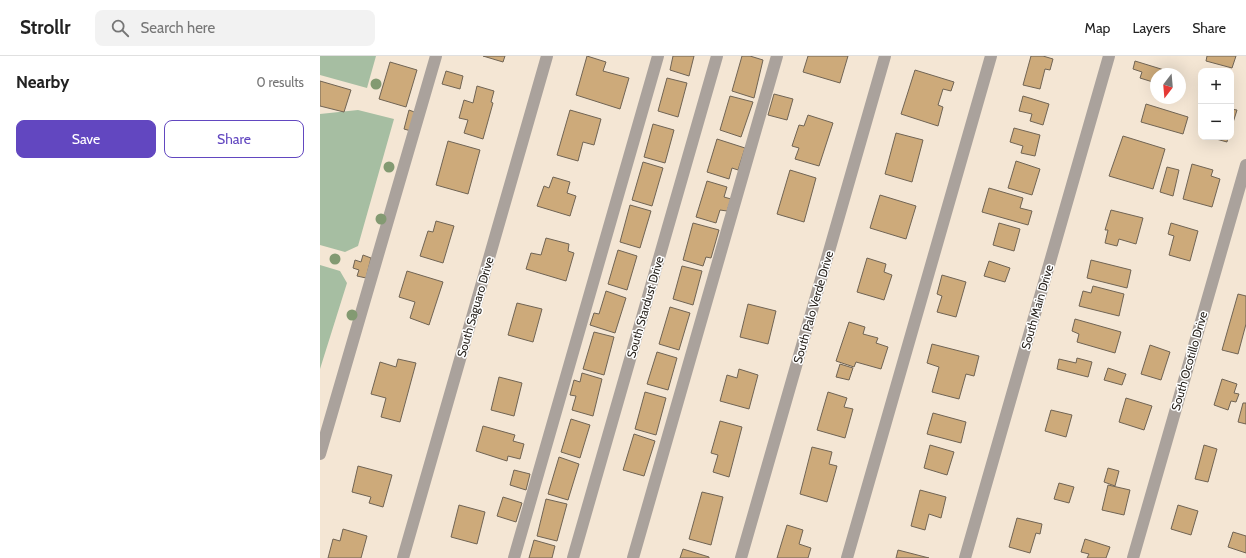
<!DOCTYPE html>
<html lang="en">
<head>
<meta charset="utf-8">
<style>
	:root { --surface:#fff; --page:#f2f2f2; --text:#222; --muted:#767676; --line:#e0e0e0; --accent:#6247c0 }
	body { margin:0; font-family:Cabin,sans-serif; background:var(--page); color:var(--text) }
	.controls { position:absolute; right:12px; top:12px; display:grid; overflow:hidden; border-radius:8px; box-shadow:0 4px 16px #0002 }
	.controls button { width:36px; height:36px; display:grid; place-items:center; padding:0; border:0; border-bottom:1px solid var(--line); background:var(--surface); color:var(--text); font:20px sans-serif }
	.compass { position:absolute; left:830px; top:12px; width:36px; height:36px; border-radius:50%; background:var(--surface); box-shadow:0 4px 16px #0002; rotate:196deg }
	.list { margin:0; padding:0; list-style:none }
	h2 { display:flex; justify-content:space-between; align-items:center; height:52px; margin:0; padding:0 16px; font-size:17px }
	h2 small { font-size:13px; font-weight:400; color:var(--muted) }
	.actions { display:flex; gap:8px; padding:12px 16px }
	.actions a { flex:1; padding:9px 0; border:1px solid var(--accent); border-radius:8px; text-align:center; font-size:14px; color:var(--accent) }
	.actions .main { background:var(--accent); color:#fff }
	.icon { flex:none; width:22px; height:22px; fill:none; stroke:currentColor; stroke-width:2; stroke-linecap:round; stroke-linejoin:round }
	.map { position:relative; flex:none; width:926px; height:502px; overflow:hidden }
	header { display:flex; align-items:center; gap:24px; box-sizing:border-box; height:56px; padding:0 20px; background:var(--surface); border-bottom:1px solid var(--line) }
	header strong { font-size:19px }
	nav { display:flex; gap:22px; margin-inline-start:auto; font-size:14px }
	.search { width:280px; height:36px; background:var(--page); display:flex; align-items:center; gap:10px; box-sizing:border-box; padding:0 14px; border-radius:8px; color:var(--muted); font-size:15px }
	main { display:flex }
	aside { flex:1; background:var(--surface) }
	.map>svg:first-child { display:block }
	.green { fill:#a6bea2 }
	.building { fill:#cdaa7a; stroke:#706454 }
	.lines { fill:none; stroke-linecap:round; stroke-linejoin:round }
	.minor { stroke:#aaa29c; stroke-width:12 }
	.tree { fill:#839a72 }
	.labels { text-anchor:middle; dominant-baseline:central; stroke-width:3; stroke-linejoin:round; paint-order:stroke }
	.street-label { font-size:12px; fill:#27221c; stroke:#fff }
</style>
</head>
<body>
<header>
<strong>Strollr</strong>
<div class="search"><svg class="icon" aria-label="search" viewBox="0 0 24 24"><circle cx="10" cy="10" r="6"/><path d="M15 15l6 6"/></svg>Search here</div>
<nav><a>Map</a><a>Layers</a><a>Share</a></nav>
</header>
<main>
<aside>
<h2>Nearby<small>0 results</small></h2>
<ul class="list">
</ul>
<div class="actions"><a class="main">Save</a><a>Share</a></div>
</aside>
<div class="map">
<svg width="926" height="502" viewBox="0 0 926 502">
	<rect width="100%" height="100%" fill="#f4e6d4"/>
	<!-- green -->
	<path class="green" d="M0,0H56L47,32L0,19Z
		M38,54L74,63L38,190L25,196L0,189V58Z
		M0,209L20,215L27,227L0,313Z"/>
	<!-- building -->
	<path class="building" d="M163,0H185L183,6Z
		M267,0L286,6L283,15L309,22L300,53L256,39Z
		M353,0H374L369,20L350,14Z
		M422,0H430L443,4L434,42L412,35Z
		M488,0H528L520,27L483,16Z
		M711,0H723L733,3L730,14L725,13L720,33L703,29Z
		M887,0H916L912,12L886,5Z
		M815,5L854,17L853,18H836V27L820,22L822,16L813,13Z
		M70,6L97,14L86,51L59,43Z
		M595,14L634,26L631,35L623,33L618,49L623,51L618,70L581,58Z
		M126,15L143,20L140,33L122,28Z
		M347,22L367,27L358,61L338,55Z
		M0,25L31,34L24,56L0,50Z
		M157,30L174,35L171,46L173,47L163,83L144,77L148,64L139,62L144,44L153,47Z
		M454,38L473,43L467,64L448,59Z
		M410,40L433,46L421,81L400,74Z
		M703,40L729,48L723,69L710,65L712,58L699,55Z
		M826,48L868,61L863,78L821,66Z
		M911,53L917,54L911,73Z
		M89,54L97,57L91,75L84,73Z
		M250,54L281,63L274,89L263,86L258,105L237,99Z
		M488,59L513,67L499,110L475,103L479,92L472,90L479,69L484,70Z
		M333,68L354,74L345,107L324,101Z
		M694,72L720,79L715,100L701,97L703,90L690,86Z
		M576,77L603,84L592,126L565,118Z
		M803,80L845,93L833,133L789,120Z
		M889,81H908L907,86Z
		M397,83L425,92L418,114L412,112L409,123L387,116Z
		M128,85L160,94L148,138L116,129Z
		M696,105L720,113L712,139L688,132Z
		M323,106L343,112L332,150L312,144Z
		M872,108L893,114L891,120L900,123L892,151L863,143Z
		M847,111L859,114L853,140L840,136Z
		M470,114L496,122L484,166L457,158Z
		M233,121L250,126L247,137L256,140L250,160L217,150L224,130L229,132Z
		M387,125L407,131L404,141L411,143L407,155L400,154L396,167L376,161Z
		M669,132L703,142L700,152L712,155L708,169L662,156Z
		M560,139L596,150L586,183L550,172Z
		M310,149L331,155L320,192L300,186Z
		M791,154L823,162L816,188L799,183L797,190L785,187L788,174H785Z
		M116,165L134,170L123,207L100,200L108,175L113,176Z
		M373,167L399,174L391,202L386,201L383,210L363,204Z
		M679,167L700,173L694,195L673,189Z
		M851,167L878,175L870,205L849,199L854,180L848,178Z
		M226,182L249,188L248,195L254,197L246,225L206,213L211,197L221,199Z
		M298,194L317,200L307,234L288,228Z
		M43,199L51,202L46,222L37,220L39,214L33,212L35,204L41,206Z
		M547,202L566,208L564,216L572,219L564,244L537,236Z
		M771,204L811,214L807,232L767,222Z
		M669,205L690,212L685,226L664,220Z
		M362,210L382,215L373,249L353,243Z
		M87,215L123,226L109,269L90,262L95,246L79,241Z
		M622,219L646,226L636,261L617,256L622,240L617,238Z
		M773,230L804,238L799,260L759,250L763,235L771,237Z
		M286,235L306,242L295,277L270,269L274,257L279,258Z
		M918,238L926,240V268L918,298L902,294Z
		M197,247L222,253L213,286L188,279Z
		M428,248L456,255L448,288L420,281Z
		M350,251L370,257L359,294L339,288Z
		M755,263L801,276L795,297L757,286L759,278L752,275Z
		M529,266L545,271L543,278L558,282L556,287L568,291L561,313L536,306L534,311L516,305Z
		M274,276L294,281L284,319L263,313Z
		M612,288L659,300L654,320L646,318L639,343L612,336L619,311L607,307Z
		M830,289L850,296L841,324L821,318Z
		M337,296L357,302L348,334L327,328Z
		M757,302L772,306L768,321L737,313L739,303L756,307Z
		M78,303L96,307L80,366L61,361L66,342L51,338L60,306L76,311Z
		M520,308L533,312L529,324L516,321Z
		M788,312L806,318L802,329L784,324Z
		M419,313L438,319L429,353L400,345L407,319L417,322Z
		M262,317L282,323L273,360L252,354L256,340L250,339L254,324L260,326Z
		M179,321L202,327L194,360L171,354Z
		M902,323L917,328L914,337L919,338L916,346L911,345L908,354L894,349Z
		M325,336L346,342L336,379L315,373Z
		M508,336L527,342L524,351L533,353L525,382L497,374Z
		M806,342L832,350L824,374L799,366Z
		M923,347H926V368L918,366Z
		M731,354L752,359L746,381L725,375Z
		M613,357L646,366L641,387L607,378Z
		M251,363L270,369L260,402L241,396Z
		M400,365L422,371L409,421L393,416L398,399L391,397Z
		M163,370L195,379L193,385L204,388L200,403L188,400L187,405L156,395Z
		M314,378L335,385L324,420L303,414Z
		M610,389L634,396L627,419L604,412Z
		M884,389L897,393L888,426L875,423Z
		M492,391L512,396L509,408L517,410L507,446L480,438Z
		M239,401L259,408L248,444L228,438Z
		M38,410L72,419L63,451L49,447L51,441L32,436Z
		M788,412L799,415L795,430L784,426Z
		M194,414L210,418L206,434L190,429Z
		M739,427L754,431L749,447L734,443Z
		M788,429L810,434L804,459L782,454Z
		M600,434L626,441L621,462L609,458L605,474L591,470Z
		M382,436L403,441L391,489L369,483Z
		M183,441L202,447L196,466L177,460Z
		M226,443L247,448L237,485L217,480Z
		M139,449L165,456L157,488L131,481Z
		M858,449L878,455L871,479L851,473Z
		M697,462L722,468L720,478L716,477L710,497L689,491Z
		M467,469L483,474L479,488L491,492L488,502H457Z
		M23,473L47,480L41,502H8L13,483L20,485Z
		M913,476L926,480V497L908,491Z
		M765,483L790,491L786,502H767L769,498L761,496Z
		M214,484L235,490L232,502H209Z
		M363,493L389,501V502H360Z
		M578,494L609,502H576Z"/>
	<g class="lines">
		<!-- minor -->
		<path class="minor" d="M0,398L116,0
			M83,502L227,0
			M194,502L338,0
			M253,502L397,0
			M313,502L457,0
			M421,502L565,0
			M527,502L671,0
			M645,502L789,0
			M813,502L926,109"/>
	</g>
	<!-- trees -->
	<g class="tree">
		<circle cx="56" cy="28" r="5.5"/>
		<circle cx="69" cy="111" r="5.5"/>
		<circle cx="61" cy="163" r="5.5"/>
		<circle cx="15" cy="203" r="5.5"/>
		<circle cx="32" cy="259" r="5.5"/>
	</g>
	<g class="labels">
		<!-- street labels -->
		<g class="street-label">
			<text transform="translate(155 251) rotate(-74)">South Saguaro Drive</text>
			<text transform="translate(325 251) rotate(-74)">South Stardust Drive</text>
			<text transform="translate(493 251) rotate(-74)">South Palo Verde Drive</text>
			<text transform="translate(717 251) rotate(-74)">South Main Drive</text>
			<text transform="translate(869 305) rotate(-74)">South Ocotillo Drive</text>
		</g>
	</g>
</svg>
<div class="controls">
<button>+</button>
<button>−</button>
</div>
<svg class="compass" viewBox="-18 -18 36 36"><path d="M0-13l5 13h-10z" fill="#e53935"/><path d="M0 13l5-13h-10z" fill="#767676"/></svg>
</div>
</main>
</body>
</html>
